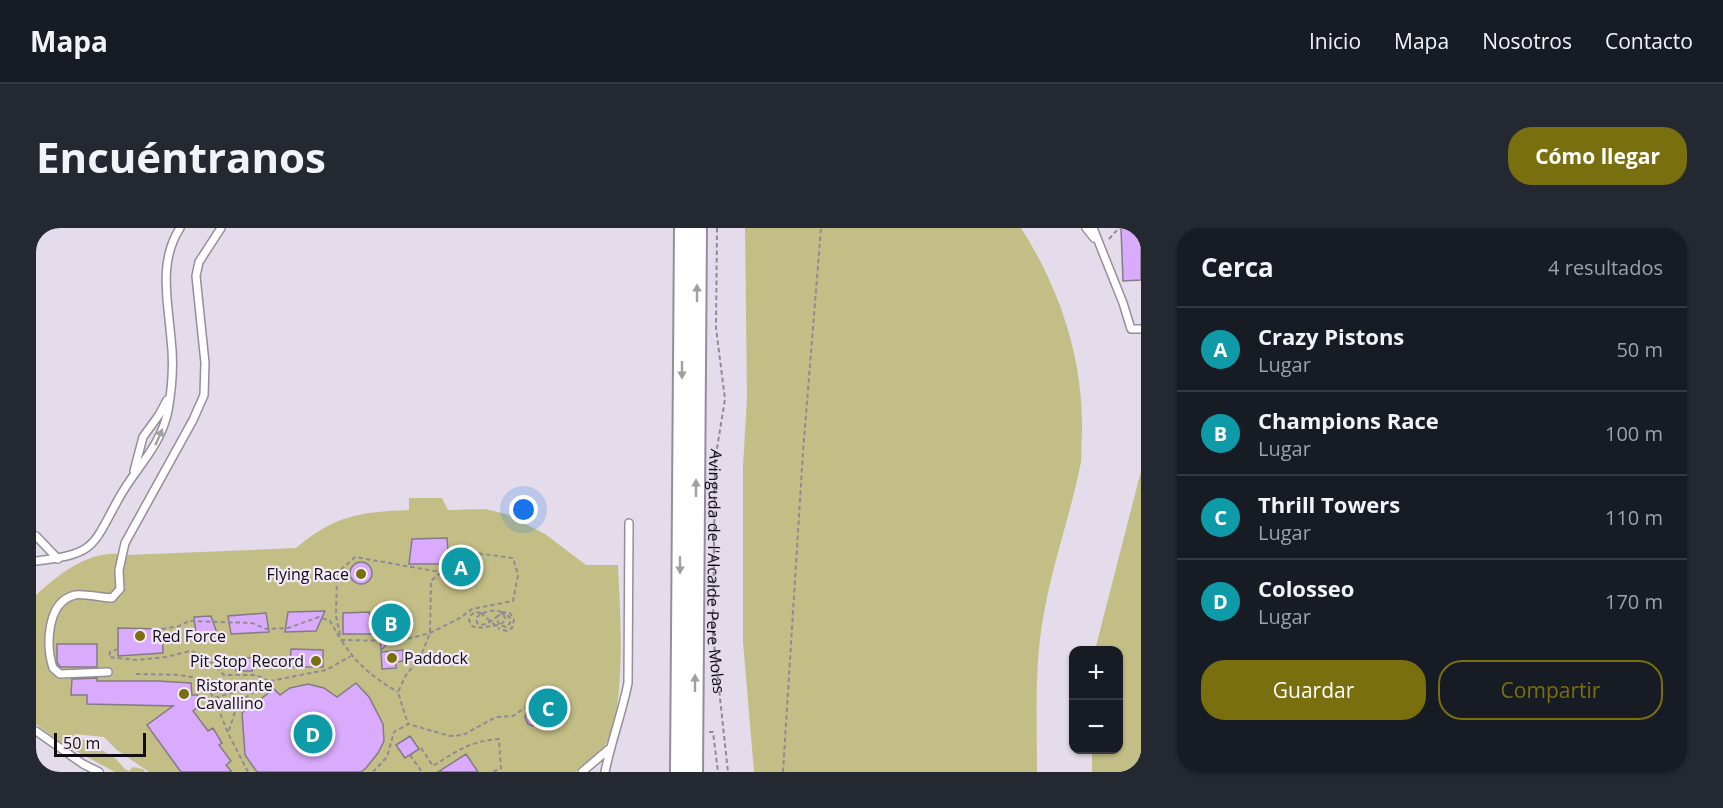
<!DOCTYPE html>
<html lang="es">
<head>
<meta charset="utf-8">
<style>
	:root { --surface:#171b24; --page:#242831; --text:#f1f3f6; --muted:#9ea1a6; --line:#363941; --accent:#796f0e }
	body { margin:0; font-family:"Open Sans",sans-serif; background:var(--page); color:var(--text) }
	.controls { position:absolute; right:18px; bottom:18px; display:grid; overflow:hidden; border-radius:12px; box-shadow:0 2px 4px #0004 }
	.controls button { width:54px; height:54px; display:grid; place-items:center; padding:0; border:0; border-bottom:2px solid var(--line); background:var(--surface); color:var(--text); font:30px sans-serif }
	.scale { position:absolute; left:18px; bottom:15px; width:92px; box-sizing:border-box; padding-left:6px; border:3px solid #110e13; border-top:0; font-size:16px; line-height:21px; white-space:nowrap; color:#110e13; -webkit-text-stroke:4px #f1e9f7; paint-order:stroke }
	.you { position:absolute; left:488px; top:282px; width:21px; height:21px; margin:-15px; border:4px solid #fff; border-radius:50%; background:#1a73e8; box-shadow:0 0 0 9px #1a73e833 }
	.badge { display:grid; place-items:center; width:39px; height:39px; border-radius:50%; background:var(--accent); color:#fff; font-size:20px; font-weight:700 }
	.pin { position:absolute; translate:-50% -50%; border:3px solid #fff; box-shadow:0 2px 6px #0006 }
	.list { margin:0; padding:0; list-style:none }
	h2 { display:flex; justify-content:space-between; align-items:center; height:78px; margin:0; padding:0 24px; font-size:26px }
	h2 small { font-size:20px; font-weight:400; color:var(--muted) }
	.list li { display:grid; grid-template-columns:39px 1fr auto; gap:18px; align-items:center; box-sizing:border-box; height:84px; padding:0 24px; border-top:2px solid var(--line) }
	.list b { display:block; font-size:22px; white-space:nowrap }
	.list p { margin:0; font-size:20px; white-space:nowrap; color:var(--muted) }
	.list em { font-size:20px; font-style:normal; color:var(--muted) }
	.actions { display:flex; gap:12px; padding:18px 24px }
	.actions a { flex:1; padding:14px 0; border:2px solid var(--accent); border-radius:24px; text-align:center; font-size:21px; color:var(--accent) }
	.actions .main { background:var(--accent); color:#fff }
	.map { position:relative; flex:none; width:1105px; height:544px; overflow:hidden; border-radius:24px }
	header { display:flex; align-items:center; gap:36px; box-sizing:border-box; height:84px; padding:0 30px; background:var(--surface); border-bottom:2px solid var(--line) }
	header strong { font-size:28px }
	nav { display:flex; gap:33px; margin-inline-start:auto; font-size:21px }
	.intro { display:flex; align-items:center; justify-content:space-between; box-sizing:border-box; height:144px; padding:0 36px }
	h1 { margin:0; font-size:42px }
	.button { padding:15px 27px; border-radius:24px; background:var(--accent); color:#fff; font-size:21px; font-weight:700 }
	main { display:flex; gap:36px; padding:0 36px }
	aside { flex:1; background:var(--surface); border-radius:24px; box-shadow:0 2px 4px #0004 }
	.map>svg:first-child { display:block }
	.green { fill:#c3be86 }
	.building { fill:#daabfc; stroke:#827b87; stroke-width:1.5 }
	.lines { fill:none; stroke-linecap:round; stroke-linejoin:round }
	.service-casing { stroke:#958e9a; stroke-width:10 }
	.tertiary-casing { stroke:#958e9a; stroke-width:20 }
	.path { stroke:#908a94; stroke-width:2; stroke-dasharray:4.5 3; stroke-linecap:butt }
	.service { stroke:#fff; stroke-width:7 }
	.tertiary { stroke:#fff; stroke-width:16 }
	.path-bridge { stroke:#908a94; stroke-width:2; stroke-dasharray:4.5 3; stroke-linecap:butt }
	.oneway { fill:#a09fa1 }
	.poi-dot { fill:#796f0e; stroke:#f1e9f7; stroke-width:2 }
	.labels { text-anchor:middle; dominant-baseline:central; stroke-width:4.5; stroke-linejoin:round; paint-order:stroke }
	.street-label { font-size:16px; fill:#110e13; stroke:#f1e9f7 }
	.poi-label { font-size:16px; fill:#110e13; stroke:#f1e9f7; text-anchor:start }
</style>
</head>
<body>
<header>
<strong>Mapa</strong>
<nav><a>Inicio</a><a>Mapa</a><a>Nosotros</a><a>Contacto</a></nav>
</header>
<div class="intro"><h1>Encuéntranos</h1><a class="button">Cómo llegar</a></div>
<main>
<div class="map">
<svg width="1105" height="544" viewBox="0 0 1105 544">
	<rect width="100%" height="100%" fill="#e4dcea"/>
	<!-- green -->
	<path class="green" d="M709,0H985C1024,61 1047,130 1046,202C1045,213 1046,224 1045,234C1035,285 1017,334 1008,385C998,437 1001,491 1001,544H718L707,414V238L711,170Z
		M1105,243V544H1056V522H1082V422H1059Z
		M373,270H406L412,282L449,281L470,286L509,306L550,337H582C584,380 591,479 570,516C563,527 549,536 539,544H113L81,522L68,509L38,506L79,530L89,541L93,543L97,539L107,541L109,544H79L27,516L0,496V367C25,344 56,320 91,327L260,320C299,287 324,284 373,282Z"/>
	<!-- building -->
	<path class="building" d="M1085,0H1105V52L1087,53Z
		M411,310L413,336H373L376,311Z
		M426,326L437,345L424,352L413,334Z
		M314 345a11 11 0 1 1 22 0a11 11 0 1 1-22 0Z
		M353,382L365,386L368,394V399L345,422L344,406H307V385L333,384L336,395Z
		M289,383L280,403L249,404L252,384Z
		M230,385L233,404L195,406L192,388Z
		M175,388L181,405L160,406L158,389Z
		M82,400L126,401L127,425L82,428Z
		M21,416H61V439H24L21,434Z
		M255,421L287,422V439H254Z
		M367,422V433L360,434V440L346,441L345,424Z
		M198,429L218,430L216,443H200Z
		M61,450V453H121L155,455L156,467H162L163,472L162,479L157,483L172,503L177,500L186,515L183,517L195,533L190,537L196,544H145L111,497L137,478L51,476V467H35L36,451Z
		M320,455L333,469L347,496L348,513L342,525L330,540L325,544H221L209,527L206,485L238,461L244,467L254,460L272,456L288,460L301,469Z
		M512,471L518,473L521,479L520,484L516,487L507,489L502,496L496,498L492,496L489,489L491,485L501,480L508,472Z
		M374,508L383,521L369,530L360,517Z
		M430,526L442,544H402Z"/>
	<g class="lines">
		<!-- service casing -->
		<g class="service-casing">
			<path id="service" d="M1050,0L1058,10
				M1057,0L1087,75L1095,101H1105
				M98,243L107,209L123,187L131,172
				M0,308L22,331
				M0,333C60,326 56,319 83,270C100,239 124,220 132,183C136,160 138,135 135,111C132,73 122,34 144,0
				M72,444L24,446L17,440C10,418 10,374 39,367C44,365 69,370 76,370L84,361L83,342L89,315L157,192L168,167L169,135L160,48L163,34L185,0
				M0,503L47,536L63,544
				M546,544L573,521
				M569,544C575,514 586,485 592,455L593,295"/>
		</g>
		<!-- tertiary casing -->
		<g class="tertiary-casing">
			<path id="tertiary" d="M643,544L647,0
				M658,544L662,0"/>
		</g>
		<!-- path -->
		<g class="path">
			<path id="s1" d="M681,0L680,100L689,171L679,233L677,406L692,544"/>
			<path d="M1073,11L1083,0"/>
			<path d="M445,385L439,384L435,387L433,392L436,398L441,400L463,397L469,393C470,377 447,382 440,390L441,395C451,401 459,387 469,385L475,391L474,395L470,399L463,397L461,389L466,384L474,385L478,392L476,400L470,403L462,400"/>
			<path d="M126,401L143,398L153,393L216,395L230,401L252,400L283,389L294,393L305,412L364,413L394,405L424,390L436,381L477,373L482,347L477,330L425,323L417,328L413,337L395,353L394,405L384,430L370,447L362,464L372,496"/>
			<path d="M304,407L300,388L301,345L319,329L404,344"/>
			<path d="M306,413C320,436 339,451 362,464"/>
			<path d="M82,421L74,424L73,429L100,432L130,429L154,423L168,427L188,447H220L233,453L202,475L192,505"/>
			<path d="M100,446L144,447L166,451L177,469"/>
			<path d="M234,453L290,442L315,428"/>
			<path d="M673,504H677L682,544"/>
			<path d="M385,520L397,538C421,523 434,513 463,511L465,541L455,544"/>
			<path d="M374,527L386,544"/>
			<path d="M212,544L192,505L178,470L229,455"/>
			<path d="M337,544L351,529L358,504L372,496L414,508L427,507L460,489L477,488L493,477L517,465"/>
			<path d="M747,544L767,224L785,0"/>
		</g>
		<!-- service -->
		<use href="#service" class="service"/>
		<!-- tertiary -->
		<use href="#tertiary" class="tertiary"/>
		<!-- path-bridge -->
		<path class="path-bridge" d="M445,385L462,400"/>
	</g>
	<!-- one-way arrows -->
	<defs><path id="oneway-solid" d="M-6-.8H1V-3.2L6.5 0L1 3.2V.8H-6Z" transform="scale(1.5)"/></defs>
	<g class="oneway">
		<use href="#oneway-solid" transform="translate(661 65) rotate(-90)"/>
		<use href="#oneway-solid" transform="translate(646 142) rotate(90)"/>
		<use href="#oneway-solid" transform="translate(123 209) rotate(-66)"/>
		<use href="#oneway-solid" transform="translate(660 260) rotate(-90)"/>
		<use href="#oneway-solid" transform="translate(644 337) rotate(90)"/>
		<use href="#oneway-solid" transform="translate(659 455) rotate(-90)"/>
	</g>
	<!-- markers -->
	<g class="poi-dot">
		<circle cx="325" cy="346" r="6"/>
		<circle cx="104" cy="408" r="6"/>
		<circle cx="356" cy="430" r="6"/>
		<circle cx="280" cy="433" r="6"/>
		<circle cx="148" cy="466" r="6"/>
	</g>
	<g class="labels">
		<!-- street labels -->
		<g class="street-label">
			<text stroke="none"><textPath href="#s1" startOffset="345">Avinguda de l'Alcalde Pere Molas</textPath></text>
		</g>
		<!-- poi labels -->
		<g class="poi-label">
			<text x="313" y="346" text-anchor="end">Flying Race</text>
			<text x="116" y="408">Red Force</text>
			<text x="368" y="430">Paddock</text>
			<text x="268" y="433" text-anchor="end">Pit Stop Record</text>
			<text x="160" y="457">Ristorante<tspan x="160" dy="18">Cavallino</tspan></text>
		</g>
	</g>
</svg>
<div class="controls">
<button>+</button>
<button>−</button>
</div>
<div class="scale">50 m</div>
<div class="you"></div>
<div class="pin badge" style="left:425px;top:339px;background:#0f9aa8">A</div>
<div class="pin badge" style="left:355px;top:395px;background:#0f9aa8">B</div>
<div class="pin badge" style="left:512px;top:480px;background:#0f9aa8">C</div>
<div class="pin badge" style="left:277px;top:506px;background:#0f9aa8">D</div>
</div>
<aside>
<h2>Cerca<small>4 resultados</small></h2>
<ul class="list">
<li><span class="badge" style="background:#0f9aa8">A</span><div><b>Crazy Pistons</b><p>Lugar</p></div><em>50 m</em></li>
<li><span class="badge" style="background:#0f9aa8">B</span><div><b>Champions Race</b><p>Lugar</p></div><em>100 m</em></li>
<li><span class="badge" style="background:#0f9aa8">C</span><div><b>Thrill Towers</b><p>Lugar</p></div><em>110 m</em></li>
<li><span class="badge" style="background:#0f9aa8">D</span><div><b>Colosseo</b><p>Lugar</p></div><em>170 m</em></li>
</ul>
<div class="actions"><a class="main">Guardar</a><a>Compartir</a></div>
</aside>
</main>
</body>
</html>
